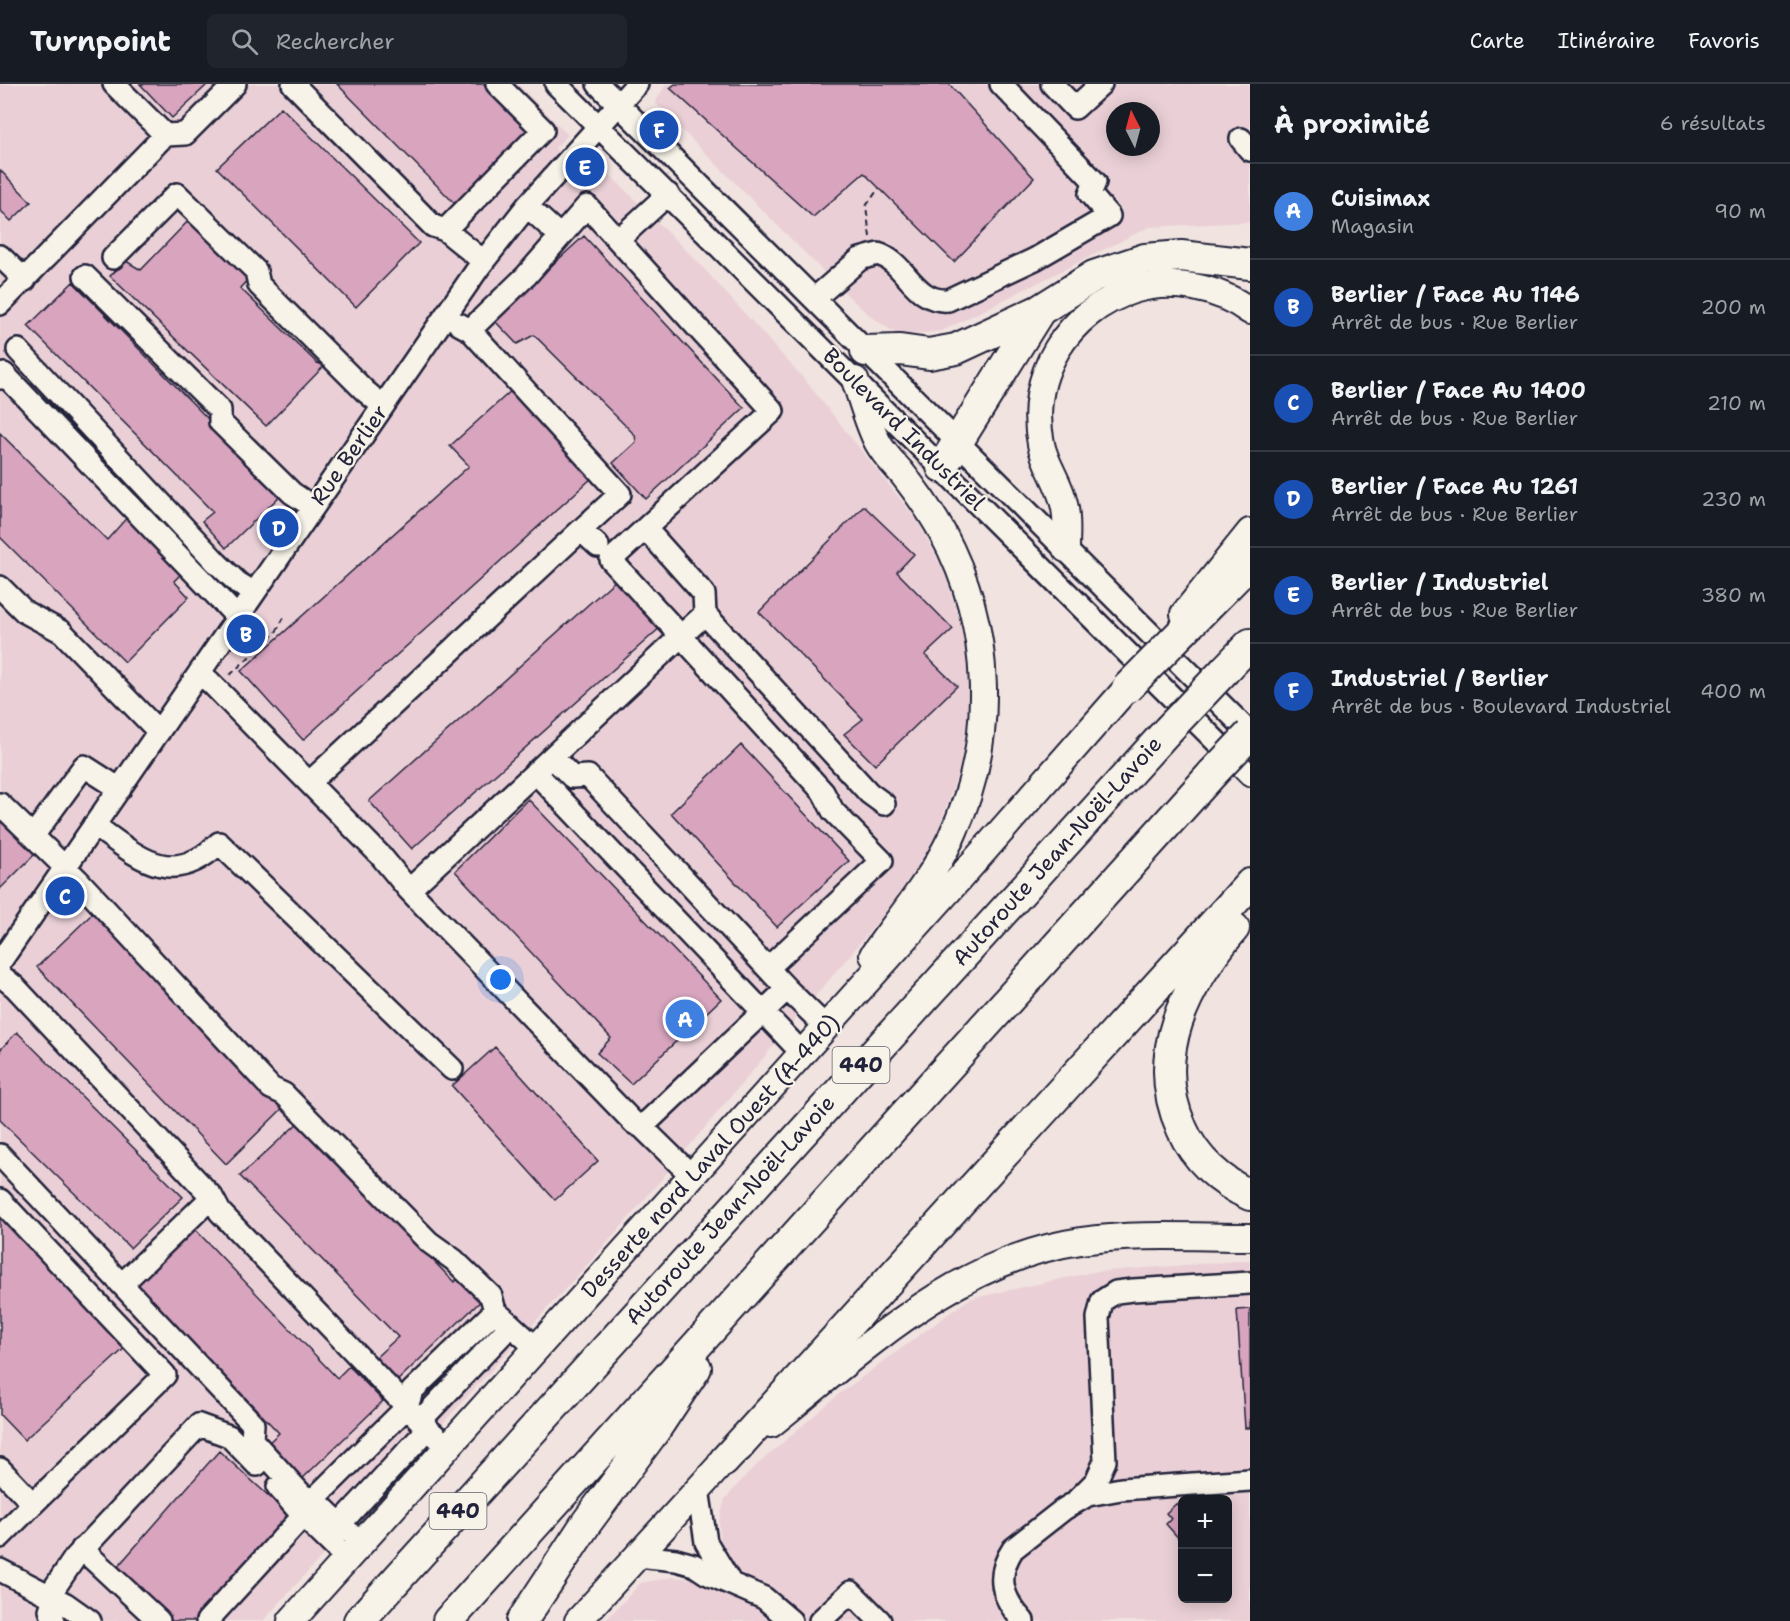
<!DOCTYPE html>
<html lang="fr">
<head>
<meta charset="utf-8">
<style>
	:root { --surface:#171b24; --page:#20242c; --text:#f1f3f6; --muted:#9ea1a6; --line:#363941; --accent:#0f766e }
	body { margin:0; font-family:"Shantell Sans",sans-serif; background:var(--page); color:var(--text) }
	.controls { position:absolute; right:18px; bottom:18px; display:grid; overflow:hidden; border-radius:9px; box-shadow:0 3px 15px #0003 }
	.controls button { width:54px; height:54px; display:grid; place-items:center; padding:0; border:0; border-bottom:2px solid var(--line); background:var(--surface); color:var(--text); font:30px sans-serif }
	.compass { position:absolute; left:1106px; top:18px; width:54px; height:54px; border-radius:50%; background:var(--surface); box-shadow:0 3px 15px #0003; rotate:354deg }
	.you { position:absolute; left:501px; top:896px; width:21px; height:21px; margin:-15px; border:4px solid #fff; border-radius:50%; background:#1a73e8; box-shadow:0 0 0 9px #1a73e833 }
	.badge { display:grid; place-items:center; width:39px; height:39px; border-radius:50%; background:var(--accent); color:#fff; font-size:20px; font-weight:700 }
	.pin { position:absolute; translate:-50% -50%; border:3px solid #fff; box-shadow:0 2px 6px #0006 }
	.list { margin:0; padding:0; list-style:none }
	h2 { display:flex; justify-content:space-between; align-items:center; height:78px; margin:0; padding:0 24px; font-size:26px }
	h2 small { font-size:20px; font-weight:400; color:var(--muted) }
	.list li { display:grid; grid-template-columns:39px 1fr auto; gap:18px; align-items:center; box-sizing:border-box; height:96px; padding:0 24px; border-top:2px solid var(--line) }
	.list b { display:block; font-size:22px; white-space:nowrap }
	.list p { margin:0; font-size:20px; white-space:nowrap; color:var(--muted) }
	.list em { font-size:20px; font-style:normal; color:var(--muted) }
	.icon { flex:none; width:33px; height:33px; fill:none; stroke:currentColor; stroke-width:2; stroke-linecap:round; stroke-linejoin:round }
	.map { position:relative; flex:none; width:1250px; height:1537px; overflow:hidden }
	header { display:flex; align-items:center; gap:36px; box-sizing:border-box; height:84px; padding:0 30px; background:var(--surface); border-bottom:2px solid var(--line) }
	header strong { font-size:28px }
	nav { display:flex; gap:33px; margin-inline-start:auto; font-size:21px }
	.search { width:420px; height:54px; background:var(--page); display:flex; align-items:center; gap:15px; box-sizing:border-box; padding:0 21px; border-radius:9px; color:var(--muted); font-size:22px }
	main { display:flex }
	aside { flex:1; background:var(--surface) }
	.map>svg:first-child { display:block }
	.built { fill:#ead0d6; fill-rule:evenodd }
	.building { fill:#d8a4be; stroke:#22223b; stroke-width:1.5 }
	.lines { fill:none; stroke-linecap:round; stroke-linejoin:round }
	.minor-casing { stroke:#22223b; stroke-width:26 }
	.major-casing { stroke:#22223b; stroke-width:30 }
	.highway-casing { stroke:#22223b; stroke-width:34 }
	.path { stroke:#22223b; stroke-width:2; stroke-dasharray:6 4.5; stroke-linecap:butt }
	.minor { stroke:#f7f3e8; stroke-width:21 }
	.major { stroke:#f7f3e8; stroke-width:26 }
	.highway { stroke:#f7f3e8; stroke-width:30 }
	.highway-bridge-casing { stroke:#22223b; stroke-width:34; stroke-linecap:butt }
	.highway-bridge { stroke:#f7f3e8; stroke-width:30 }
	.labels { text-anchor:middle; dominant-baseline:central; stroke-width:4.5; stroke-linejoin:round; paint-order:stroke }
	.shield { fill:#f7f3e8; stroke:#62616f; stroke-width:1.5 }
	.shield-label { font-size:21px; font-weight:bold; fill:#22223b }
	.street-label { font-size:22px; fill:#22223b; stroke:#f7f3e8 }
</style>
</head>
<body>
<header>
<strong>Turnpoint</strong>
<div class="search"><svg class="icon" aria-label="search" viewBox="0 0 24 24"><circle cx="10" cy="10" r="6"/><path d="M15 15l6 6"/></svg>Rechercher</div>
<nav><a>Carte</a><a>Itinéraire</a><a>Favoris</a></nav>
</header>
<main>
<div class="map">
<svg width="1250" height="1537" viewBox="0 0 1250 1537">
	<rect width="100%" height="100%" fill="#f1e3e0"/>
	<filter id="ink" filterUnits="userSpaceOnUse"><feTurbulence type="fractalNoise" baseFrequency=".0167" numOctaves="2"/><feDisplacementMap in="SourceGraphic" scale="12" xChannelSelector="R" yChannelSelector="G"/><feConvolveMatrix kernelMatrix="1 2 1 2 8 2 1 2 1" color-interpolation-filters="sRGB"/></filter>
	<g filter="url(#ink)">
		<!-- built -->
		<path class="built" d="M0,0H518L568,51L555,64L583,87L600,84L612,93L696,176L805,296L917,436L946,491L965,557L971,617L960,683L936,752L908,802L617,1148L263,1537H0Z
			M666,0H1250V138L1149,143L942,247L900,252L874,235L850,214L655,19ZM1115,27H1151V63H1115Z
			M1250,1176V1537H605L641,1499L672,1493L694,1495L720,1457L719,1437L725,1415L751,1386L839,1310L969,1215L1093,1188ZM1182,1416H1228V1514H1182Z"/>
		<!-- building -->
		<path class="building" d="M140,0H208L172,34Z
			M337,0H484L533,51L460,125Z
			M675,0H949L1034,94L954,178L864,89L813,133L670,4Z
			M281,23L419,159L356,223L217,84Z
			M0,86L31,118L11,137L0,126Z
			M190,135L250,193L240,204L317,279L325,281L266,342L110,192L126,177L141,186Z
			M584,152L744,324L646,415L613,379L636,358L635,351L534,251L517,260L493,235Z
			M73,198L282,410L226,464L202,437L213,428L28,242Z
			M513,305L593,393L303,656L241,587L469,382L450,362Z
			M0,349L107,456L130,430L183,488L174,497L189,513L125,578L0,453Z
			M864,422L914,470L897,488L953,545L925,571L957,602L875,681L844,650L863,635L759,528Z
			M619,493L662,542L412,765L369,717Z
			M741,661L849,777L777,843L671,729Z
			M528,715L721,915L631,1000L597,969L611,954L455,787Z
			M0,730L37,768L0,805Z
			M93,829L277,1020L285,1022L226,1080L37,883Z
			M17,948L183,1113L130,1164L0,1036V966Z
			M495,963L598,1077L555,1116L452,1002Z
			M299,1038L454,1198L463,1191L484,1214L396,1298L374,1275L398,1253L240,1092Z
			M0,1129L126,1263L24,1356L0,1331Z
			M190,1140L337,1294L349,1282L383,1317L301,1396L267,1360L279,1349L131,1195Z
			M1250,1225V1344H1245L1237,1226Z
			M219,1367L291,1432L195,1537H168L113,1488Z
			M1177,1419L1182,1426V1458L1166,1440L1171,1435L1166,1429Z"/>
		<g class="lines">
			<!-- minor casing -->
			<g class="minor-casing">
				<path id="minor" d="M114,0L165,51L185,50L235,0
					M293,0L433,142L445,146
					M556,0L1250,691
					M598,0L1250,649
					M1052,0L1075,24L1101,0
					M1241,55L1250,66
					M527,122L560,152
					M0,172L25,196
					M113,174L177,110L256,187L259,201L365,307L383,322
					M483,177L445,146L543,46L497,0
					M85,192L220,326V338L292,409L313,423
					M814,215L860,175L878,170C906,178 914,219 948,216L1035,175L1109,132L1090,110L1095,98L1001,0
					M0,220L165,51
					M459,240L470,246L526,192L587,122L618,156
					M470,246L620,410L581,446
					M18,266L217,479L238,499L254,509
					M0,294L4,290L237,533
					M646,445L704,510L705,530
					M0,503L25,528L62,548L159,648
					M199,589L210,598L381,772L409,806
					M552,673L681,552L611,476L773,327L618,156L668,110
					M535,688L802,969
					M310,698L581,446L598,462
					M120,705L84,682L33,752L78,796L271,1004L284,1010L429,1158L454,1176L491,1212L495,1227
					M0,720L33,752
					M94,741C137,772 171,806 219,759L452,985
					M0,878L479,183L527,122L637,0
					M768,884L882,777L833,727L823,708L681,552L705,530L869,709L884,720
					M0,891L15,903L212,1113L220,1128L407,1323L412,1307L495,1227L511,1241
					M642,1043L634,1039L409,806L552,673L572,693L588,692L787,905
					M0,1071L253,1340L252,1356L303,1412L314,1415
					M692,1092L642,1043L787,905L826,943
					M0,1116L165,1291L33,1420
					M122,1200L212,1113
					M420,1337L511,1241L536,1264
					M0,1385L33,1420L0,1453
					M278,1403L303,1432
					M698,1405L706,1458L730,1498
					M1077,1416L1096,1397L1105,1377L1098,1234L1102,1217L1116,1208L1133,1206L1250,1199
					M340,1440L314,1415L407,1323L428,1345
					M349,1448L340,1440L428,1345L438,1354
					M82,1465L159,1537
					M638,1472L676,1476L694,1481L706,1489L764,1514L791,1537
					M0,1486L66,1520L90,1537
					M49,1512L74,1475L199,1341L229,1352L257,1381
					M54,1514L50,1526L54,1537
					M207,1537L303,1432L346,1474
					M820,1537L851,1508L880,1537
					M1023,1537C1002,1514 995,1492 1013,1465L1064,1425L1088,1411L1121,1405L1250,1396"/>
			</g>
			<!-- major casing -->
			<g class="major-casing">
				<path id="major" d="M855,296C862,316 868,340 878,359C884,370 893,379 901,388C916,407 930,426 942,448C993,542 997,657 951,754C931,796 900,833 873,871
					M1066,465C1066,451 1068,434 1064,420C1060,399 1045,381 1041,360C1027,292 1067,227 1133,206C1172,194 1217,203 1250,227
					M1184,530L1250,448
					M771,1340C865,1265 957,1175 1081,1157C1137,1149 1194,1153 1250,1153
					M291,1537L959,795L1127,604
					M578,1537L724,1377L740,1364"/>
			</g>
			<!-- highway casing -->
			<g class="highway-casing">
				<path id="highway" d="M866,267L900,266L929,270L956,265L1040,226L1094,192L1145,175L1181,172L1250,180
					M942,383L1040,226
					M1183,547L1250,479
					M1225,586L1250,560
					M1234,844C1186,901 1148,971 1182,1045C1195,1075 1221,1098 1250,1111
					M724,1377L1250,800
					M359,1537L1168,646
					M448,1537L1212,690
					M522,1537L587,1438L655,1346L696,1284"/>
			</g>
			<!-- path -->
			<path class="path" d="M870,153L866,122L879,104
				M230,591L276,548L286,530"/>
			<!-- minor -->
			<use href="#minor" class="minor"/>
			<!-- major -->
			<use href="#major" class="major"/>
			<!-- highway -->
			<use href="#highway" class="highway"/>
			<!-- highway-bridge casing -->
			<g class="highway-bridge-casing">
				<path id="highway-bridge" d="M1127,604L1183,547
					M1168,646L1225,586
					M1212,690L1250,650"/>
			</g>
			<!-- highway-bridge -->
			<use href="#highway-bridge" class="highway-bridge"/>
		</g>
	</g>
	<g class="labels">
		<!-- shield labels -->
		<g class="shield">
			<rect x="832.5" y="963" width="57" height="36" rx="4.5"/>
			<rect x="429.5" y="1409" width="57" height="36" rx="4.5"/>
		</g>
		<g class="shield-label">
			<text x="861" y="981">440</text>
			<text x="458" y="1427">440</text>
		</g>
		<!-- street labels -->
		<g class="street-label">
			<text transform="translate(904 345) rotate(45)">Boulevard Industriel</text>
			<text transform="translate(349 371) rotate(-55)">Rue Berlier</text>
			<text transform="translate(1057 767) rotate(-48)">Autoroute Jean-Noël-Lavoie</text>
			<text transform="translate(710 1072) rotate(-48)">Desserte nord Laval Ouest (A-440)</text>
			<text transform="translate(730 1126) rotate(-48)">Autoroute Jean-Noël-Lavoie</text>
		</g>
	</g>
</svg>
<div class="controls">
<button>+</button>
<button>−</button>
</div>
<svg class="compass" viewBox="-18 -18 36 36"><path d="M0-13l5 13h-10z" fill="#e53935"/><path d="M0 13l5-13h-10z" fill="#9ea1a6"/></svg>
<div class="you"></div>
<div class="pin badge" style="left:685px;top:935px;background:#3f7fe0">A</div>
<div class="pin badge" style="left:246px;top:550px;background:#1a4fb4">B</div>
<div class="pin badge" style="left:65px;top:812px;background:#1a4fb4">C</div>
<div class="pin badge" style="left:279px;top:444px;background:#1a4fb4">D</div>
<div class="pin badge" style="left:585px;top:83px;background:#1a4fb4">E</div>
<div class="pin badge" style="left:659px;top:46px;background:#1a4fb4">F</div>
</div>
<aside>
<h2>À proximité<small>6 résultats</small></h2>
<ul class="list">
<li><span class="badge" style="background:#3f7fe0">A</span><div><b>Cuisimax</b><p>Magasin</p></div><em>90 m</em></li>
<li><span class="badge" style="background:#1a4fb4">B</span><div><b>Berlier / Face Au 1146</b><p>Arrêt de bus · Rue Berlier</p></div><em>200 m</em></li>
<li><span class="badge" style="background:#1a4fb4">C</span><div><b>Berlier / Face Au 1400</b><p>Arrêt de bus · Rue Berlier</p></div><em>210 m</em></li>
<li><span class="badge" style="background:#1a4fb4">D</span><div><b>Berlier / Face Au 1261</b><p>Arrêt de bus · Rue Berlier</p></div><em>230 m</em></li>
<li><span class="badge" style="background:#1a4fb4">E</span><div><b>Berlier / Industriel</b><p>Arrêt de bus · Rue Berlier</p></div><em>380 m</em></li>
<li><span class="badge" style="background:#1a4fb4">F</span><div><b>Industriel / Berlier</b><p>Arrêt de bus · Boulevard Industriel</p></div><em>400 m</em></li>
</ul>
</aside>
</main>
</body>
</html>
